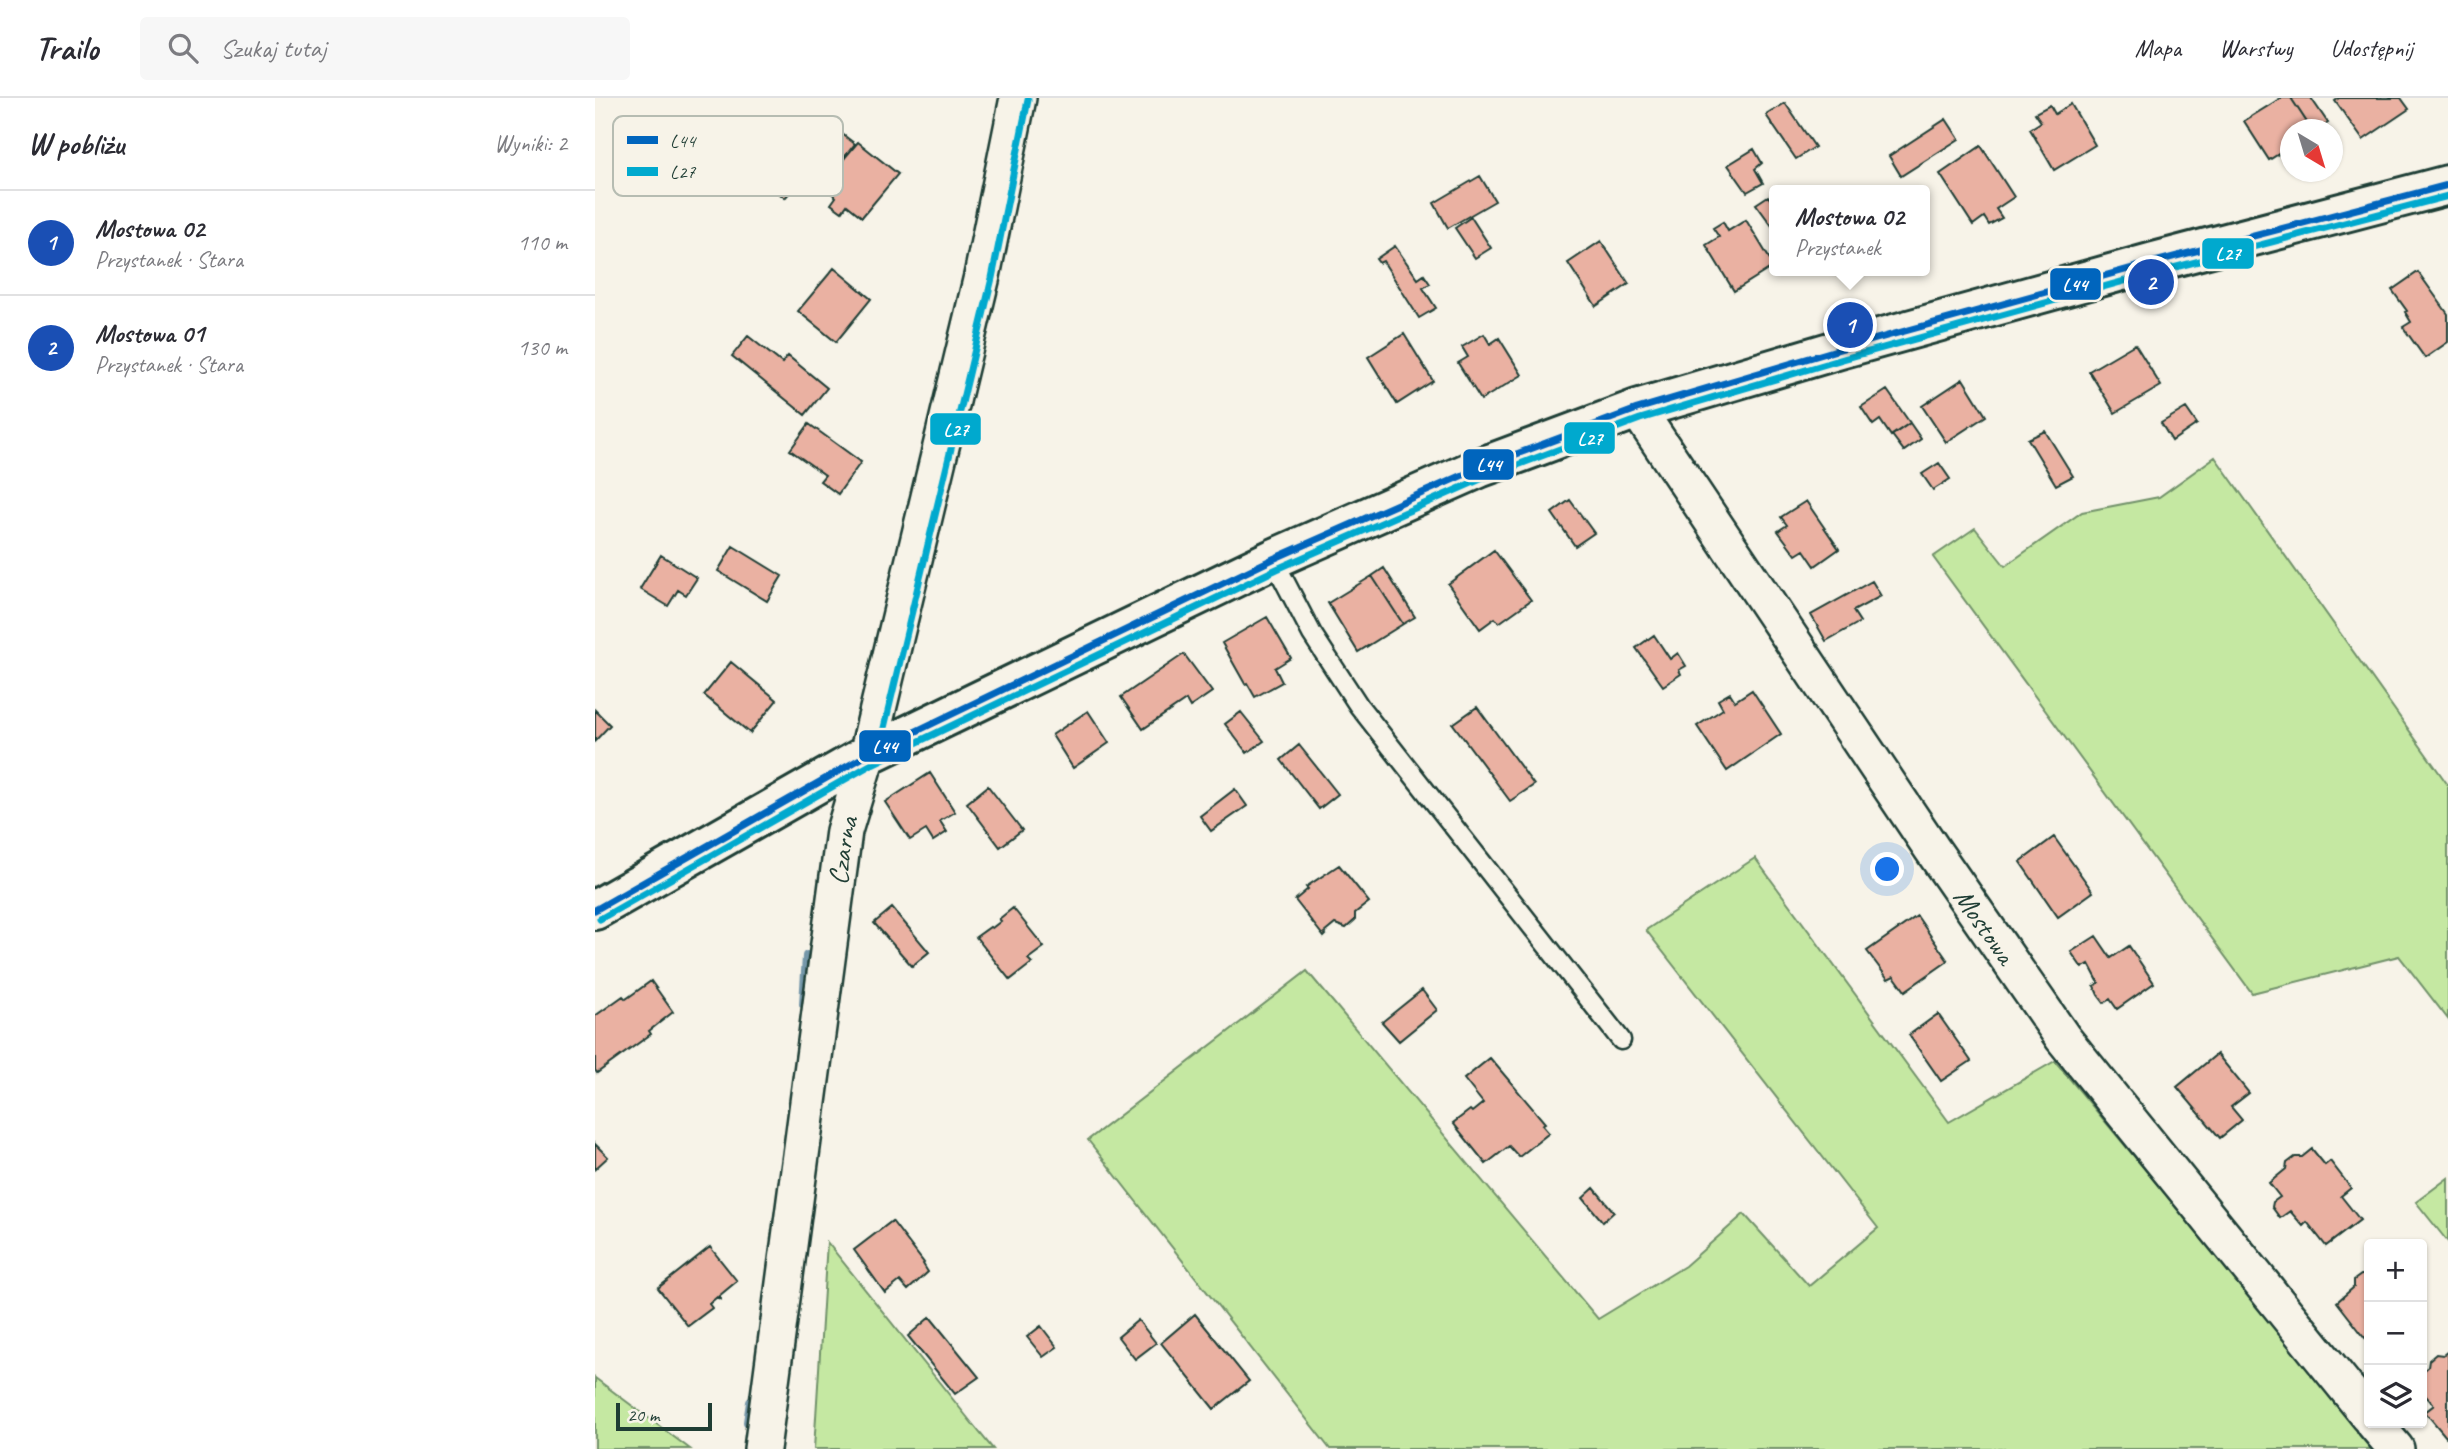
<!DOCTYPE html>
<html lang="pl">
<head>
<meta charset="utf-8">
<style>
	:root { --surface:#fff; --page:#f7f7f7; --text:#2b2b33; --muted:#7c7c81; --line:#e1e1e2; --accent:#ea580c }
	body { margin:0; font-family:Caveat,sans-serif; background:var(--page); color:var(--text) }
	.controls { position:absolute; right:21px; bottom:21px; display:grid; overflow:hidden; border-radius:7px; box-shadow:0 2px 5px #0004 }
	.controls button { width:63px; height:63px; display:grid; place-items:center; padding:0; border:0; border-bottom:2px solid var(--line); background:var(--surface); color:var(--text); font:35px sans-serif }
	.compass { position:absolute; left:1685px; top:21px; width:63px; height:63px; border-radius:50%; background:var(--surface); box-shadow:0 2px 5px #0004; rotate:142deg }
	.scale { position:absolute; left:21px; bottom:18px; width:96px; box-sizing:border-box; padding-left:7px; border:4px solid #1f3d34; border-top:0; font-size:19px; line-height:24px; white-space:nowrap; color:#1f3d34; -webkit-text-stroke:5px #f7f3e8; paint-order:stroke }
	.you { position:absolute; left:1293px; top:772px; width:24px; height:24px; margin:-18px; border:5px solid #fff; border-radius:50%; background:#1a73e8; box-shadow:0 0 0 10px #1a73e833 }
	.badge { display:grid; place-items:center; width:46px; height:46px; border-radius:50%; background:var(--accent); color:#fff; font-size:23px; font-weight:700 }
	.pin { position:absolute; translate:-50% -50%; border:4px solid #fff; box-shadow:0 2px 7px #0006 }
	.popup { position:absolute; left:1174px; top:87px; width:161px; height:91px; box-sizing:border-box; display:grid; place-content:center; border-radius:7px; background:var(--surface); filter:drop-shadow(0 2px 5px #0005); font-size:23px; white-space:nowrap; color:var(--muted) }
	.popup b { font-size:26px; color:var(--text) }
	.popup::after { content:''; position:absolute; left:50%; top:100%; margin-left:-14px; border:14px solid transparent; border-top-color:var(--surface) }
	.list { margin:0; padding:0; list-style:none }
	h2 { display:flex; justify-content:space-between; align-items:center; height:91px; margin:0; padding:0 28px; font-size:30px }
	h2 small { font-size:23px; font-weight:400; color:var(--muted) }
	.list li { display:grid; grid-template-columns:46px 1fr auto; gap:21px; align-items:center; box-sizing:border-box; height:105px; padding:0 28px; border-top:2px solid var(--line) }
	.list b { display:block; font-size:26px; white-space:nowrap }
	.list p { margin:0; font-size:23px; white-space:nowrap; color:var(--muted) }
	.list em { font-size:23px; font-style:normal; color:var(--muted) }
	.icon { flex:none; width:38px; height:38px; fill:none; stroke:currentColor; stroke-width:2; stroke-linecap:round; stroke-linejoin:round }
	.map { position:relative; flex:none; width:1853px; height:1351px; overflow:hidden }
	header { display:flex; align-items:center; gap:42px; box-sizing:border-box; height:98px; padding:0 35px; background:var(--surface); border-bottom:2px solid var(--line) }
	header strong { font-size:33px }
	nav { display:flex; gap:38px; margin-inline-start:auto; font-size:24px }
	.search { width:490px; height:63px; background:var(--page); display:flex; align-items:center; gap:18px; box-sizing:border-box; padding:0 24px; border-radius:7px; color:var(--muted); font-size:26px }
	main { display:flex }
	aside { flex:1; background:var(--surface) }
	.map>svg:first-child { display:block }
	.green { fill:#c5e8a2; stroke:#72926b; stroke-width:2 }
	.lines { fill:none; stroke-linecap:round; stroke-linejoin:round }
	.stream { stroke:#7597a9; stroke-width:10 }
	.building { fill:#eab1a2; stroke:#1f3d34; stroke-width:2 }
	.service-casing { stroke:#1f3d34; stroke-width:23 }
	.minor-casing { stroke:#1f3d34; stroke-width:40 }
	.tertiary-casing { stroke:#1f3d34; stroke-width:44 }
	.service { stroke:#f7f3e8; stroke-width:18 }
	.minor { stroke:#f7f3e8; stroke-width:35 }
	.tertiary { stroke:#f7f3e8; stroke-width:38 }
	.bus-1-casing { stroke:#f7f3e8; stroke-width:12 }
	.bus-2-casing { stroke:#f7f3e8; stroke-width:12 }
	.bus-1 { stroke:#0065bd; stroke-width:7 }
	.bus-2 { stroke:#00a9ce; stroke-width:7 }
	.labels { text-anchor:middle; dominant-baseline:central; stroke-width:5; stroke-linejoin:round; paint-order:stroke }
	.street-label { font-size:28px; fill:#1f3d34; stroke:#f7f3e8 }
	.key { fill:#f7f3e8; stroke:#b6bcb2; stroke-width:2 }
	.key-label { font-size:19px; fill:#1f3d34 }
	.line-badge { stroke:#f7f3e8; stroke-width:2.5 }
	.badge-label { font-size:19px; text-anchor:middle; font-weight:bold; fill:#fff }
</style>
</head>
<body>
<header>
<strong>Trailo</strong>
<div class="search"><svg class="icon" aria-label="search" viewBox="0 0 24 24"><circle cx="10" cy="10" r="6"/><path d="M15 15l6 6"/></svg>Szukaj tutaj</div>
<nav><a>Mapa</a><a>Warstwy</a><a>Udostępnij</a></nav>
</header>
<main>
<aside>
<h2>W pobliżu<small>Wyniki: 2</small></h2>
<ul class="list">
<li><span class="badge" style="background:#1a4fb4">1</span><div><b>Mostowa 02</b><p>Przystanek · Stara</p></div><em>110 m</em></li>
<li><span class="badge" style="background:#1a4fb4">2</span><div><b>Mostowa 01</b><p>Przystanek · Stara</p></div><em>130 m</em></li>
</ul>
</aside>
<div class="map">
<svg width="1853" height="1351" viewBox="0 0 1853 1351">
	<rect width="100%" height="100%" fill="#f7f3e8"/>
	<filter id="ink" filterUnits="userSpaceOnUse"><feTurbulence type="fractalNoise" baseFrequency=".0143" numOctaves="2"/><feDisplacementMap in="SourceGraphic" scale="14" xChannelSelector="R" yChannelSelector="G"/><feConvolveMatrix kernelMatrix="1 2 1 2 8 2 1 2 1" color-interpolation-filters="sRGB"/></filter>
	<g filter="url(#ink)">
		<!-- green -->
		<path class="green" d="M1620,359L1853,687V921L1804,858L1657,895L1338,459L1380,430L1410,468L1487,414L1564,399Z
			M1160,760L1354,1024L1460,963L1782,1351H735L493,1042L712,873L1003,1221L1090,1168L1149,1116L1214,1188L1283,1130L1051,832Z
			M1853,1080V1144L1821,1104Z
			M232,1144L376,1324L398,1351H219Z
			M0,1280L95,1351H0Z"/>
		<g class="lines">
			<!-- stream -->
			<path class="stream" d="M209,906L212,858
				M153,1324L156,1304"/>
		</g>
		<!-- building -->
		<path class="building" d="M1686,0H1696L1717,32H1696V48L1674,62L1649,23Z
			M1696,0H1716L1733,25L1721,32H1717Z
			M1744,0H1806L1814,11L1768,42L1740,3Z
			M1190,5L1220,49L1201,61L1171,17Z
			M1476,6L1500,47L1459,72L1435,31L1446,24L1440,15L1455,7L1460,16Z
			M1351,21L1364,41L1306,78L1294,58Z
			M242,32L260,46L227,87L210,72Z
			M263,44L303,76L267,119L252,107L247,114L236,106L241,99L227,87Z
			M1386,48L1419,99L1401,111L1407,120L1394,127L1389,119L1378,127L1345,76Z
			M1159,51L1167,65L1160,71L1168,85L1152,94L1133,67Z
			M169,52L205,82L190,100L153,70Z
			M885,78L900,103L853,130L839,105Z
			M1173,98L1180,108V132L1161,106Z
			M876,119L896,150L880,160L860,130Z
			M1151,122L1179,168L1139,193L1111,147L1124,139L1118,130L1128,124L1133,133Z
			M1006,143L1034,186L1001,208L973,165Z
			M800,148L823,181L829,177L835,186L828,190L841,210L824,220L788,163L784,165L781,161Z
			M239,170L276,201L241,244L203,213Z
			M1823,174L1853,216V244L1830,260L1808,229L1816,224L1810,214L1812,213L1797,192Z
			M809,236L838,283L802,306L773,259Z
			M889,236L895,246L904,240L927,277L886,302L863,265L873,259L867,249Z
			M153,238L187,265L193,258L232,290L210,317L137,258Z
			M1540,246L1566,288L1520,315L1494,273Z
			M1368,281L1391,318L1351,344L1327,308Z
			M1292,292L1315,325L1296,338L1285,322L1278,327L1266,309Z
			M1591,310L1602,326L1577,343L1566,325Z
			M1315,325L1326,341L1309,353L1297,337Z
			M214,326L266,364L243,396L225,383L230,377L195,352Z
			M1450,333L1478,378L1461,387L1433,341Z
			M1344,365L1355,381L1338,392L1327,376Z
			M975,402L999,435L980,448L957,415Z
			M1211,403L1244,451L1220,468L1209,452L1201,457L1183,433L1192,427L1186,419Z
			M138,448L187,478L172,503L123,473Z
			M899,452L936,502L904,525L900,520L885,531L853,486Z
			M66,457L102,480L91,497L83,492L73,508L45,491Z
			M789,470L820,519L808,526L777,478Z
			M777,478L808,526L763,554L733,505Z
			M1277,483L1286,498L1258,513L1265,524L1231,543L1216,517Z
			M672,519L696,560L680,570L687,584L660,599L652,585L650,586L627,545Z
			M1059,537L1075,561L1083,555L1091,568L1084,572L1086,576L1068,588L1041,550Z
			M589,556L617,594L595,609L591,602L548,631L526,599Z
			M136,564L182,602L155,635L109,597Z
			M1157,592L1186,636L1132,673L1102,628L1128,611L1123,602L1135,595L1140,603Z
			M882,609L939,687L915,703L858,626Z
			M0,612L15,627L0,643Z
			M493,613L514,645L478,670L457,637Z
			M646,614L669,643L652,655L630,626Z
			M704,647L743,696L724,711L686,662Z
			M335,675L360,714L345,723L352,734L338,743L331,732L315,742L290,704Z
			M393,688L427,732L405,749L372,705Z
			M640,691L652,708L616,733L605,718Z
			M1459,739L1498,794L1463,819L1425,764Z
			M744,767L774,804L760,815V822L751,830L740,826L729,835L731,837L729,839L700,802L713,791L711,789Z
			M297,810L334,854L317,868L279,825Z
			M418,810L449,849L433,861L437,865L415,882L381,839L395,829L397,830L406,823L404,821Z
			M1322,818L1353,863L1310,893L1299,878L1293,881L1272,853Z
			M1501,838L1516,860L1534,848L1559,885L1522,911L1515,901L1509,905L1503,897L1499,888L1504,885L1494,866L1487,870L1476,854Z
			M56,883L78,914L54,933L56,936L2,975L0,972V918L28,898L31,901Z
			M827,892L842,912L804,943L787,924Z
			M1343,916L1376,963L1346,983L1314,937Z
			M1622,956L1654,995L1636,1009L1647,1022L1625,1040L1582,989Z
			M895,960L950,1025L947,1027L954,1035L924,1059L914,1048L891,1066L858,1025L875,1012L877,1014L888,1005L869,981Z
			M0,1046L13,1059L0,1071Z
			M1717,1051L1730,1067L1735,1063L1756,1090L1746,1098L1765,1122L1731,1148L1712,1124L1708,1128L1695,1113L1685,1120L1677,1109L1678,1104L1685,1099L1674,1085L1691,1071L1692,1065L1700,1059H1707Z
			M999,1090L1019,1114L1008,1124L988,1100Z
			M297,1123L329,1165L328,1166L333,1174L313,1192L305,1183L290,1195L259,1152Z
			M115,1149L142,1183L124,1198L126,1202L122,1199L114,1206L117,1210L93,1228L63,1190Z
			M1766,1177H1774V1241L1772,1238L1770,1240L1742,1204L1759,1189V1182Z
			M600,1216L654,1283L619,1311L566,1245Z
			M335,1219L384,1279L360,1296L313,1238Z
			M543,1222L561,1245L540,1261L523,1239Z
			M446,1228L462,1249L448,1259L432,1239Z
			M1853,1253V1338L1851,1339L1830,1314L1839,1307L1831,1298L1827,1301V1274L1833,1269L1834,1262L1841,1256L1848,1257Z"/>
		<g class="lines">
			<!-- service casing -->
			<g class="service-casing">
				<path id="service" d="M678,461L717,536L764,608L1026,942"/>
			</g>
			<!-- minor casing -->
			<g class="minor-casing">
				<g id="minor">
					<path id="s1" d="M1042,311L1337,751L1468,940L1774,1318"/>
					<path d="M1779,1325L1801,1351"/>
					<path id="s2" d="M167,1351L249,733L272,657L387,178L423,0"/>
				</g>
			</g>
			<!-- tertiary casing -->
			<g class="tertiary-casing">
				<path id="tertiary" d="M0,812L272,657L678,461L884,370L1042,311L1245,251L1559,164L1853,87"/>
			</g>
			<!-- service -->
			<use href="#service" class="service"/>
			<!-- minor -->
			<use href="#minor" class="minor"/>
			<!-- tertiary -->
			<use href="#tertiary" class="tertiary"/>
			<!-- bus-1 casing -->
			<g class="bus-1-casing">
				<path id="bus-1" d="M0,812L272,657L678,461L884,370L1042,311L1245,251L1559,164L1853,87"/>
			</g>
			<!-- bus-2 casing -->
			<g class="bus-2-casing">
				<path id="bus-2" d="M282,659L397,180L433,2
					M5,821L277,666L682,471L888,380L1045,321L1248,261L1562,174L1853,98"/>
			</g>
			<!-- bus-1 -->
			<use href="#bus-1" class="bus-1"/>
			<!-- bus-2 -->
			<use href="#bus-2" class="bus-2"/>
		</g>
	</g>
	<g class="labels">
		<!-- street labels -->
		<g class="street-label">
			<text stroke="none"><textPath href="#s2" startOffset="604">Czarna</textPath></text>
			<text stroke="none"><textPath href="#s1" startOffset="623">Mostowa</textPath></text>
		</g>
	</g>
	<!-- legend -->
	<rect x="18" y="18" width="230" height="80" rx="10" class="key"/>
	<rect x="32" y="38" width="31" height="8" fill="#0065bd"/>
	<rect x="32" y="69" width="31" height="9" fill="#00a9ce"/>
	<g class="key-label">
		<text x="75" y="49">L44</text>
		<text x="75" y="80">L27</text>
	</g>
	<g class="line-badge">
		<rect x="1606" y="139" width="54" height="33" rx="7" fill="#00a9ce"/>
		<rect x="1454" y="169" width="53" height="34" rx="7" fill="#0065bd"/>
		<rect x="334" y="314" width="53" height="34" rx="7" fill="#00a9ce"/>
		<rect x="968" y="323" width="53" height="34" rx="7" fill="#00a9ce"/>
		<rect x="867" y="350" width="53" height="33" rx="7" fill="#0065bd"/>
		<rect x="263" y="631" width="54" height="34" rx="7" fill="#0065bd"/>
	</g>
	<g class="badge-label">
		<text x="1633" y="162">L27</text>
		<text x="1480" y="193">L44</text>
		<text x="361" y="338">L27</text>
		<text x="995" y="347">L27</text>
		<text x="894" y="373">L44</text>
		<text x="290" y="655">L44</text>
	</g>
</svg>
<div class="controls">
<button>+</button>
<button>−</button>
<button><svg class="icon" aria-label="layers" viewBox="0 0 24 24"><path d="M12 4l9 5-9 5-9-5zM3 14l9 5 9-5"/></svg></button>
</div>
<svg class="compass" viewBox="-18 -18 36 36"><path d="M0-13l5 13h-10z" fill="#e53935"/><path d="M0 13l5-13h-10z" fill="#7c7c81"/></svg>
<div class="scale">20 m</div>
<div class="you"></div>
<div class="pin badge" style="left:1255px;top:227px;background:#1a4fb4">1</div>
<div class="popup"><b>Mostowa 02</b>Przystanek</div>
<div class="pin badge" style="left:1556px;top:184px;background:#1a4fb4">2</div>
</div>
</main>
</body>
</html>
